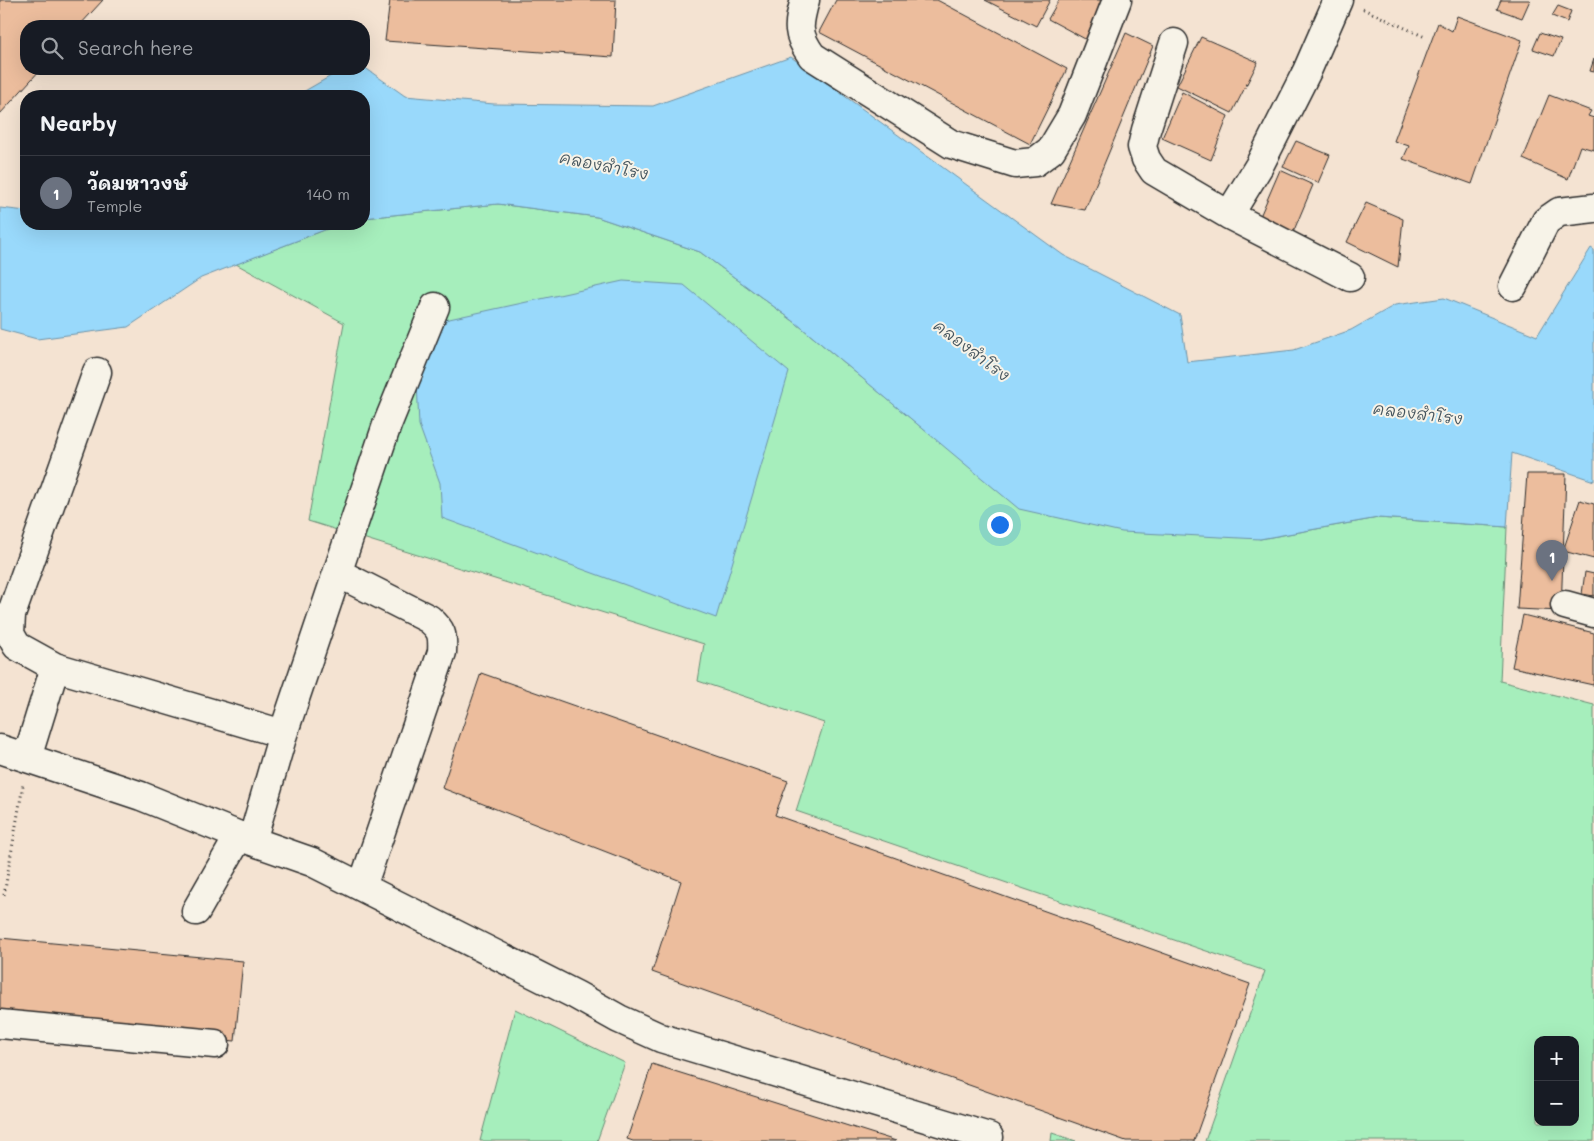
<!DOCTYPE html>
<html lang="en">
<head>
<meta charset="utf-8">
<style>
	:root { --surface:#171b24; --page:#20242c; --text:#f1f3f6; --muted:#9ea1a6; --line:#363941; --accent:#98999b }
	body { margin:0; font-family:Mali,"Playpen Sans Thai",sans-serif; background:var(--page); color:var(--text) }
	.controls { position:absolute; right:15px; bottom:15px; display:grid; overflow:hidden; border-radius:10px; box-shadow:0 5px 20px #0002 }
	.controls button { width:45px; height:45px; display:grid; place-items:center; padding:0; border:0; border-bottom:1px solid var(--line); background:var(--surface); color:var(--text); font:25px sans-serif }
	.you { position:absolute; left:999px; top:524px; width:18px; height:18px; margin:-12px; border:4px solid #fff; border-radius:50%; background:#1a73e8; box-shadow:0 0 0 8px #1a73e833 }
	.badge { display:grid; place-items:center; width:32px; height:32px; border-radius:50%; background:var(--accent); color:#fff; font-size:16px; font-weight:700 }
	.pin { position:absolute; translate:-50% -41px; filter:drop-shadow(0 1px 2px #0008) }
	.pin::after { content:''; position:absolute; top:26px; width:18px; height:15px; background:inherit; clip-path:polygon(0 0,100% 0,50% 100%) }
	.list { margin:0; padding:0; list-style:none }
	h2 { display:flex; justify-content:space-between; align-items:center; height:65px; margin:0; padding:0 20px; font-size:21px }
	h2 small { font-size:16px; font-weight:400; color:var(--muted) }
	.list li { display:grid; grid-template-columns:32px 1fr auto; gap:15px; align-items:center; box-sizing:border-box; height:75px; padding:0 20px; border-top:1px solid var(--line) }
	.list b { display:block; font-size:19px; white-space:nowrap }
	.list p { margin:0; font-size:16px; white-space:nowrap; color:var(--muted) }
	.list em { font-size:16px; font-style:normal; color:var(--muted) }
	.icon { flex:none; width:28px; height:28px; fill:none; stroke:currentColor; stroke-width:2; stroke-linecap:round; stroke-linejoin:round }
	.map { position:relative; flex:none; width:1594px; height:1141px; overflow:hidden }
	.search { position:absolute; background:var(--surface); box-shadow:0 5px 20px #0002; left:20px; top:20px; width:350px; height:55px; display:flex; align-items:center; gap:12px; box-sizing:border-box; padding:0 18px; border-radius:20px; color:var(--muted); font-size:19px }
	.panel { position:absolute; background:var(--surface); box-shadow:0 5px 20px #0002; left:20px; top:90px; width:350px; height:140px; border-radius:20px }
	.map>svg:first-child { display:block }
	.green { fill:#a6eebc; stroke:#688c74; fill-rule:evenodd }
	.water { fill:#99d9fb; stroke:#6d93a8 }
	.building { fill:#ecbd9d; stroke:#2b2b2b }
	.lines { fill:none; stroke-linecap:round; stroke-linejoin:round }
	.minor-casing { stroke:#2b2b2b; stroke-width:31 }
	.path { stroke:#2b2b2b; stroke-width:3; stroke-dasharray:1 4; stroke-linecap:butt }
	.minor { stroke:#f7f3e8; stroke-width:28 }
	.labels { text-anchor:middle; dominant-baseline:central; stroke-width:4; stroke-linejoin:round; paint-order:stroke }
	.water-label { font-size:16px; font-style:italic; fill:#46565f; stroke:#f7f3e8 }
</style>
</head>
<body>
<div class="map">
<svg width="1594" height="1141" viewBox="0 0 1594 1141">
	<rect width="100%" height="100%" fill="#f4e3d2"/>
	<filter id="ink" filterUnits="userSpaceOnUse"><feTurbulence type="fractalNoise" baseFrequency=".02" numOctaves="2"/><feDisplacementMap in="SourceGraphic" scale="10" xChannelSelector="R" yChannelSelector="G"/><feConvolveMatrix kernelMatrix="1 2 1 2 8 2 1 2 1" color-interpolation-filters="sRGB"/></filter>
	<g filter="url(#ink)">
		<!-- green -->
		<path class="green" d="M498,204L597,217L700,252L796,323L927,432L1260,539L1378,518L1507,527L1500,681L1594,705V1141H1205L1265,971L796,811L824,723L698,681L704,644L308,521L344,323L236,264L340,224H364V218ZM1538,1040H1575V1122H1538Z
			M515,1009L625,1063L597,1141H480Z
			M1052,1133L1076,1141H1051Z"/>
		<!-- water -->
		<path class="water" d="M791,57L1063,255L1180,315L1187,362L1294,350L1351,330L1395,305L1444,298L1537,336L1591,248L1594,250V481L1512,453L1507,527L1378,518L1260,539L1122,532L1019,509L796,323L700,252L597,217L498,204L364,218V96H296L343,69H364V67L405,96L494,104L653,106Z
			M0,208L26,211V224H340L201,278L128,327L37,339L0,329Z
			M623,281L684,285L789,372L716,618L442,518L440,483L419,425L417,382L440,321Z"/>
		<!-- building -->
		<path class="building" d="M0,0H103L79,26H26V69H41L0,114Z
			M390,0H616L613,57L385,41Z
			M836,0H937L1067,69L1030,144L819,32Z
			M985,0H1050L1036,26Z
			M1059,0H1104L1087,40L1048,19Z
			M1501,0H1530L1522,18L1497,9Z
			M1558,6L1571,11L1567,22L1552,16Z
			M1457,16L1522,40L1472,184L1403,159L1409,146L1394,141L1438,23L1452,31Z
			M1126,33L1153,46L1085,210L1051,204Z
			M1540,33L1561,40L1554,56L1533,49Z
			M1201,37L1258,62L1232,113L1177,86Z
			M1594,59V72L1590,71Z
			M1182,92L1228,116L1211,160L1162,138Z
			M1549,95L1591,111L1588,116L1594,118V150L1580,146L1568,179L1523,159Z
			M1296,141L1330,155L1318,183L1283,167Z
			M1280,170L1313,185L1292,235L1258,221Z
			M1366,203L1403,219L1398,267L1347,242Z
			M1527,474H1566L1561,611L1517,609Z
			M1580,500L1594,504V559L1563,551Z
			M1585,572L1594,574V596L1582,594Z
			M1523,615L1594,633V680L1593,685L1512,667Z
			M481,673L788,781L775,815L1250,984L1194,1141H1126L652,972L681,881L442,788Z
			M0,938L243,961L235,1041L0,1018Z
			M652,1064L896,1141H633L627,1139Z"/>
		<g class="lines">
			<!-- minor casing -->
			<g class="minor-casing">
				<path id="minor" d="M805,0C798,25 796,34 812,56L951,144L1015,164L1035,162L1051,150L1072,115L1117,0
					M1174,43L1146,130L1142,147L1146,159L1154,171L1229,215L1259,166L1307,71L1338,0
					M1229,215L1350,277
					M1513,286L1546,221L1559,212L1594,208
					M338,573L429,619C442,630 443,635 442,652L362,887
					M1565,605L1594,613
					M55,667L283,734
					M0,749L141,796L252,841L312,862L576,995L619,1019L661,1038L989,1137
					M27,758L55,667L17,646L10,634L11,615L97,372
					M252,841L283,734L387,425L435,307
					M196,911L239,836
					M0,1024L215,1044"/>
			</g>
			<!-- path -->
			<path class="path" d="M1363,9L1425,37
				M4,895L23,785"/>
			<!-- minor -->
			<use href="#minor" class="minor"/>
		</g>
	</g>
	<g class="labels">
		<!-- water labels -->
		<g class="water-label">
			<text transform="translate(604 165) rotate(11)">คลองสำโรง</text>
			<text transform="translate(972 350) rotate(37)">คลองสำโรง</text>
			<text transform="translate(1418 413) rotate(7)">คลองสำโรง</text>
		</g>
	</g>
</svg>
<div class="controls">
<button>+</button>
<button>−</button>
</div>
<div class="you"></div>
<div class="pin badge" style="left:1552px;top:581px;background:#6b7280">1</div>
<div class="search"><svg class="icon" aria-label="search" viewBox="0 0 24 24"><circle cx="10" cy="10" r="6"/><path d="M15 15l6 6"/></svg>Search here</div>
<section class="panel">
<h2>Nearby<small></small></h2>
<ul class="list">
<li><span class="badge" style="background:#6b7280">1</span><div><b>วัดมหาวงษ์</b><p>Temple</p></div><em>140 m</em></li>
</ul>
</section>
</div>
</body>
</html>
